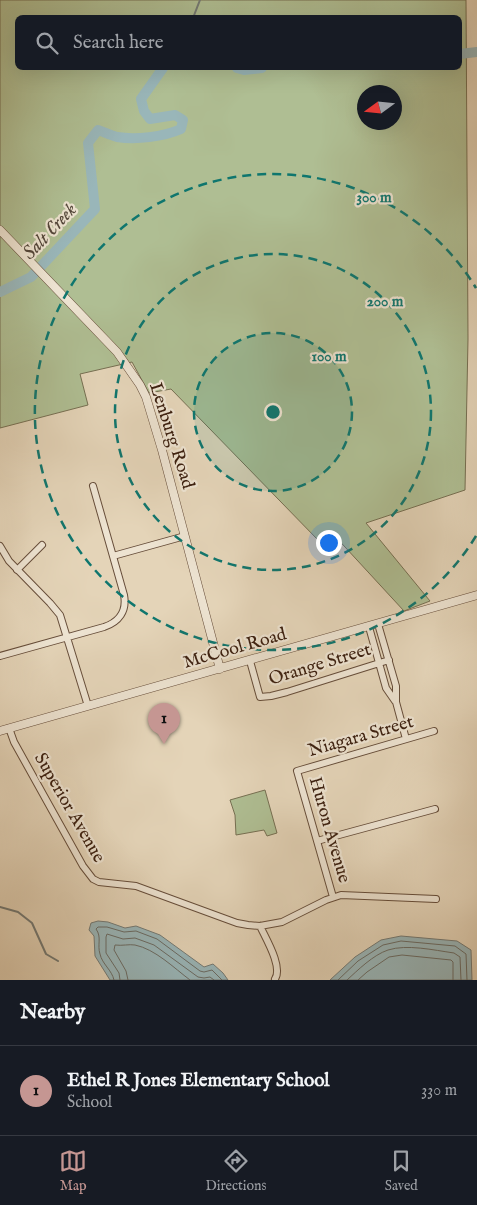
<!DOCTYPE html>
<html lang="en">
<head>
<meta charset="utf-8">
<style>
	:root { --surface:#171b24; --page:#242831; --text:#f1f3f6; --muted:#9ea1a6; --line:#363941; --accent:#c59692 }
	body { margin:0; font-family:"IM FELL English",serif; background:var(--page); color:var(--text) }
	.compass { position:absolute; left:357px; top:85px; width:45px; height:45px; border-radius:50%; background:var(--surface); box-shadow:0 5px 20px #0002; rotate:255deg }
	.you { position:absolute; left:328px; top:542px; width:18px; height:18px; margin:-12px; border:4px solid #fff; border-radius:50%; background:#1a73e8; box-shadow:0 0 0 8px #1a73e833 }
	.badge { display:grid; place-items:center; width:32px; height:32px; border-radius:50%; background:var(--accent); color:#111; font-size:16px; font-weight:700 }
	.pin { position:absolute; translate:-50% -41px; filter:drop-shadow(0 1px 2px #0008) }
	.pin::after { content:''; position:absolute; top:26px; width:18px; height:15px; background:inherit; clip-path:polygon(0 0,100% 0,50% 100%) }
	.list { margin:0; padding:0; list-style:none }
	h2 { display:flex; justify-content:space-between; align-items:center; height:65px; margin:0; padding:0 20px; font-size:21px }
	h2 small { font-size:16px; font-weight:400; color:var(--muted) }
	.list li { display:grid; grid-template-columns:32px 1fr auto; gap:15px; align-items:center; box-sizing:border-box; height:90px; padding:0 20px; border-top:1px solid var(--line) }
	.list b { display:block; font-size:19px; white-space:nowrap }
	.list p { margin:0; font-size:16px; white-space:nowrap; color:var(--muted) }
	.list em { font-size:16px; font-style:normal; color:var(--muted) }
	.icon { flex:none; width:28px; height:28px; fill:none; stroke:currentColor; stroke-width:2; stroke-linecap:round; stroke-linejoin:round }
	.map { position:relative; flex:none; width:477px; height:980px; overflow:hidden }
	.search { position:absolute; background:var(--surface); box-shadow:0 5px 20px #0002; left:15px; right:15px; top:15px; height:55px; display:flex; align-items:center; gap:12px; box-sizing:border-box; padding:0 18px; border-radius:8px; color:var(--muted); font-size:19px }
	.sheet { height:155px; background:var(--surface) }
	nav { display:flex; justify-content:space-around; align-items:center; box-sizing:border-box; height:70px; border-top:1px solid var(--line); background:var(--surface); font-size:14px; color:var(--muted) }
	nav a { display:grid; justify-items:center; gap:2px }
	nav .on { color:var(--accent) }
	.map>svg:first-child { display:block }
	.green { fill:#afbe93; stroke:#766f52; fill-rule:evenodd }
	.water { fill:#99b6b9; stroke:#747a75 }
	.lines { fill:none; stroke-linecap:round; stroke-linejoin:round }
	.shore { stroke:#6a6b64; stroke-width:1 }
	.stream { stroke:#747a75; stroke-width:2 }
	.river { stroke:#99b6b9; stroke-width:10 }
	.minor-casing { stroke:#664d3a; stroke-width:8 }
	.tertiary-casing { stroke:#664d3a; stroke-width:9 }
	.minor { stroke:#ede3d1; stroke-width:6 }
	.tertiary { stroke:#ede3d1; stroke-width:8 }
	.ring { fill:none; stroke:#0f766e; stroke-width:2.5; stroke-dasharray:9 6 }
	.labels { text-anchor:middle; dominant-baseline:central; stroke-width:4.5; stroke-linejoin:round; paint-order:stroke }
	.street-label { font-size:18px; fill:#3c2010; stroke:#ede3d1 }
	.water-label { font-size:19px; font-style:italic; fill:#53463a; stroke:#ede3d1 }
	.centre { fill:#0f766e; stroke:#ede3d1; stroke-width:2.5 }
	.ring-label { font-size:15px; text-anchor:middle; font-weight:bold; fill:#0f766e; stroke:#ede3d1; stroke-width:4.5; stroke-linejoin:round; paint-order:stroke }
</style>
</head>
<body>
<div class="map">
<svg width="477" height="980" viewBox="0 0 477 980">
	<rect width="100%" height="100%" fill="#e4d4b8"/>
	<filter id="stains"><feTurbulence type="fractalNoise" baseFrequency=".004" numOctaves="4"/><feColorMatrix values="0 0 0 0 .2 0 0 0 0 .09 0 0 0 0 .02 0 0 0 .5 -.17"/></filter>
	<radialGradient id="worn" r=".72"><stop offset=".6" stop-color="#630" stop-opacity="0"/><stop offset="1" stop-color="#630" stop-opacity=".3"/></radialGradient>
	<!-- green -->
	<path class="green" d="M0,0H466L468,339L465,490L366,523L430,601L404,611L333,534L317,539L171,389L149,393L132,362L80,374L88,405L0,428ZM18,18H460V68H18ZM364,92H394V122H364Z
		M265,790L277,833L267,836L264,830L236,835L235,815L230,800Z"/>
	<!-- water -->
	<path class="water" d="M98,921L108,922L125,928L136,926L160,935L204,967L213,964L223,973L228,980H110L95,956L94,936L89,930L91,923Z
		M401,936L457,941L471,950L472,980H330L355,957L381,940Z"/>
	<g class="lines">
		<!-- shore -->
		<path class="shore" d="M114,980C112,970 102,964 100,954C97,945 102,937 96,929L98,927H107L124,932L136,931L157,939L200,971L204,972L212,970L222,980
			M120,980L119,973L106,953V937L107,934L123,939L135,938L154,945L198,977L204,978L210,977L214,980
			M128,980L126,971L114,950L115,945C122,946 129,944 135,945C155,949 174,968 190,980
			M338,980L358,961L383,945L401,941L455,946L466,954L467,980
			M347,980C358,970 373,955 388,950C407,944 433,950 454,953L460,957L461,980
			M358,980L367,972L389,957L402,955L451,960L453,962V980"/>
		<!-- stream -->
		<path class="stream" d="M193,18L200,0
			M0,907L18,912L32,923L46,954L58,961"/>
		<!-- river -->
		<path class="river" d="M460,54L477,52
			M237,68L244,70L262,68
			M0,292L31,277L95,209L88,143L98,130C104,132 110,135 117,137C136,140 163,137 181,129L183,120L175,115L150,119L144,111L141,99L163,68"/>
		<!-- minor casing -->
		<g class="minor-casing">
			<path id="minor" d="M0,546L9,561L50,603L60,615L88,706
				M113,556L185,536
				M17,570L42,545
				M378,624L396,686V702L406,739
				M369,627L386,688L395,701
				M0,656L104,627C119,622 127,611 124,595L93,486
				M250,661L260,697L271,696L287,692L389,660
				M9,728L14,742L83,866L93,879L99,882L136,886L237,923L248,925L260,926L282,922L326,900L341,895L436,899
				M317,841L435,809
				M333,897L297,771L434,731
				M260,926C266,939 283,967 275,979"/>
		</g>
		<!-- tertiary casing -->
		<g class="tertiary-casing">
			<path id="tertiary" d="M0,230L117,352L140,385L146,397L162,450L220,669
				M0,731L477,595"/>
		</g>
		<!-- minor -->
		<use href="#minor" class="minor"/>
		<!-- tertiary -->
		<use href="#tertiary" class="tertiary"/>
	</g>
	<!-- distance rings -->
	<circle cx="273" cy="412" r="79" fill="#0f766e" fill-opacity=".12"/>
	<g class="ring">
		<circle cx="273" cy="412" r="79"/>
		<circle cx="273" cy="412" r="158"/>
		<path d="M476 536A238 238 0 1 1 476 288"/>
	</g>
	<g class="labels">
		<!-- street labels -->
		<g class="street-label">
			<text transform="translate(171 436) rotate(72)">Lenburg Road</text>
			<text transform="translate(235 649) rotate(-16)">McCool Road</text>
			<text transform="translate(320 665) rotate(-17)">Orange Street</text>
			<text transform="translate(361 737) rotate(-16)">Niagara Street</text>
			<text transform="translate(69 808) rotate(60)">Superior Avenue</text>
			<text transform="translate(329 830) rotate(74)">Huron Avenue</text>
		</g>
		<!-- water labels -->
		<g class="water-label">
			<text transform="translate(50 232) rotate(-47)">Salt Creek</text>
		</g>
	</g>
	<circle cx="273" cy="412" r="8" class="centre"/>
	<g class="ring-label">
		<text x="374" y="202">300 m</text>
		<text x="385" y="306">200 m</text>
		<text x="329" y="361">100 m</text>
	</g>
	<rect width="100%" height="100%" filter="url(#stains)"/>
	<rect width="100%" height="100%" fill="url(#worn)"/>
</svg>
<svg class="compass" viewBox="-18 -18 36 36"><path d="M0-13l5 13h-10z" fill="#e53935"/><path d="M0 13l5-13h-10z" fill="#9ea1a6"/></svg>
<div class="you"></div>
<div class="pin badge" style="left:164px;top:744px">1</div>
<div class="search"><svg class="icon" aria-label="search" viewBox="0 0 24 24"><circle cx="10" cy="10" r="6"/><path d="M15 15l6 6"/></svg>Search here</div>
</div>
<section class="sheet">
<h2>Nearby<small></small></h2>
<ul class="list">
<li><span class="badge">1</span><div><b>Ethel R Jones Elementary School</b><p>School</p></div><em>330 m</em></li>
</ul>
</section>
<nav>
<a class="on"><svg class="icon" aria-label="map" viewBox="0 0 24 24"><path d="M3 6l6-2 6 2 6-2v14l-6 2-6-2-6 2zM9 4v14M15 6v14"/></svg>Map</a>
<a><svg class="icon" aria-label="directions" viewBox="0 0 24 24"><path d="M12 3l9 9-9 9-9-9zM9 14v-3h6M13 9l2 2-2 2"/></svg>Directions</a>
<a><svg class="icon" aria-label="saved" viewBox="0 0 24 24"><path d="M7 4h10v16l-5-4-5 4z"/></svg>Saved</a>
</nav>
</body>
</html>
